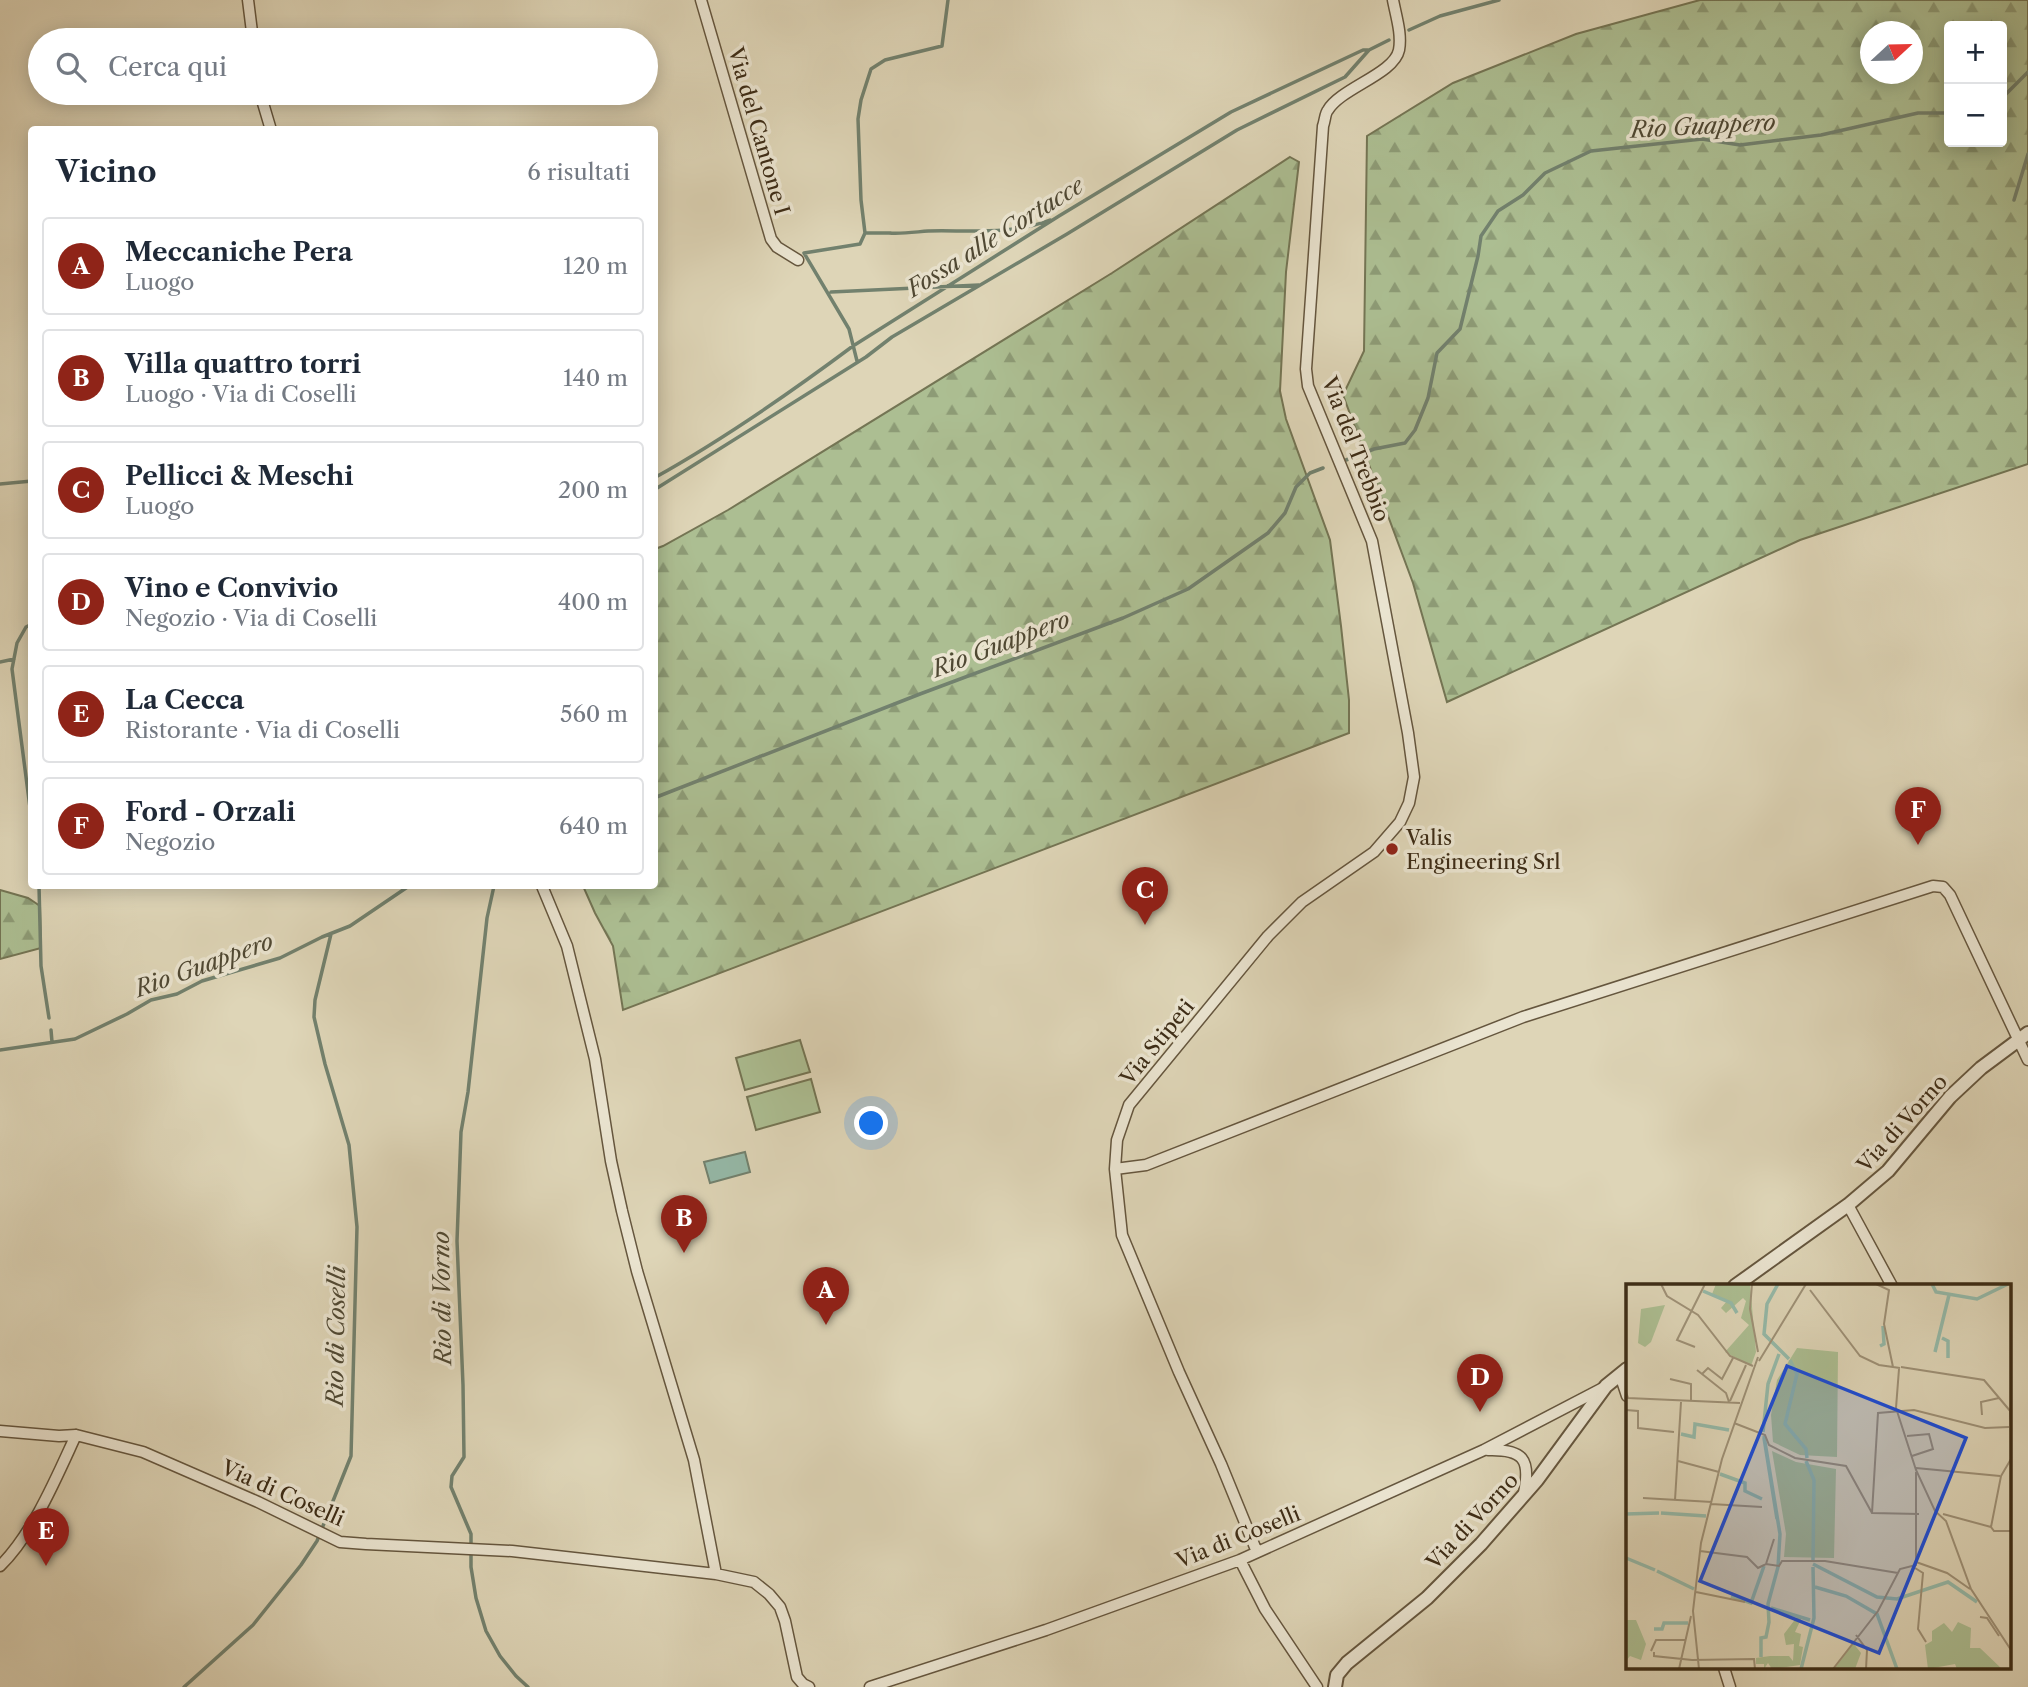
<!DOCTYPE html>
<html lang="it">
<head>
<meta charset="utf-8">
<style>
	:root { --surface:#fff; --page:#f2f2f3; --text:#1f2937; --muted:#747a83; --line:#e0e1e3; --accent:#8f2418 }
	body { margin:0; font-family:"Libre Caslon Text",serif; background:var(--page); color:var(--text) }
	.controls { position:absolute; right:21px; top:21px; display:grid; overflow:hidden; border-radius:7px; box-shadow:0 4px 18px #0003 }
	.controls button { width:63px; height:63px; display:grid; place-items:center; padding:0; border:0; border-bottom:2px solid var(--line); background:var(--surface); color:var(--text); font:35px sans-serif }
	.compass { position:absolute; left:1860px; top:21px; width:63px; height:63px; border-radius:50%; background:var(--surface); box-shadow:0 4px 18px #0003; rotate:68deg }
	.you { position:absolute; left:872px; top:1124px; width:24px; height:24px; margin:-18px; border:5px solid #fff; border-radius:50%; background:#1a73e8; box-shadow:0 0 0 10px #1a73e833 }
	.badge { display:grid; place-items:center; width:46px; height:46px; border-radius:50%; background:var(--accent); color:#fff; font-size:23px; font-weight:700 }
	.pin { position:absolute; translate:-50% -58px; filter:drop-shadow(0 2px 4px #0008) }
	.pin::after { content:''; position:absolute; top:37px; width:24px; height:21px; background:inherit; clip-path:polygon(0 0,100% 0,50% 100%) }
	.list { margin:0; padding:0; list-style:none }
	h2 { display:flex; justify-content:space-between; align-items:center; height:91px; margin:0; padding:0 28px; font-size:30px }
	h2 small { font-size:23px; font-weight:400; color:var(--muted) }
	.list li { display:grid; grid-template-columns:46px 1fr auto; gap:21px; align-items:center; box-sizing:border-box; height:98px; margin:0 14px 14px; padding:0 14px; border:2px solid var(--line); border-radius:7px }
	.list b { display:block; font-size:26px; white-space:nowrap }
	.list p { margin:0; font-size:23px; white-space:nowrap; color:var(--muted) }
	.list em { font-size:23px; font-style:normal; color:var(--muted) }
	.icon { flex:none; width:38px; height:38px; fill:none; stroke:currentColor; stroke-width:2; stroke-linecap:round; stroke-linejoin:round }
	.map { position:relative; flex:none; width:2028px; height:1687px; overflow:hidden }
	.search { position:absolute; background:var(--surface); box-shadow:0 4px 18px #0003; left:28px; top:28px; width:630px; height:77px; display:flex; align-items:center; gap:18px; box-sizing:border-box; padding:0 24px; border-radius:38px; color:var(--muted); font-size:26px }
	.panel { position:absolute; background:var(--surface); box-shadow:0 4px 18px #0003; left:28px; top:126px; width:630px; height:763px; border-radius:7px }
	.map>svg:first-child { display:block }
	.green { fill:#acbe92; stroke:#747554; stroke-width:2 }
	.forest { fill:url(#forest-firs); stroke:#747554; stroke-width:2; fill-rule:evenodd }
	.water { fill:#95b9a8; stroke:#72816e; stroke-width:2 }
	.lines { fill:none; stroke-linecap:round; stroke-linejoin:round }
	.stream { stroke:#72816e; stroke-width:3.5 }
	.minor-casing { stroke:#65563e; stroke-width:13 }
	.tertiary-casing { stroke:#65563e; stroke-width:16 }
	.minor { stroke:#eae4d0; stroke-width:10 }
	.tertiary { stroke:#eae4d0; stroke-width:12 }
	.poi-dot { fill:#8f2418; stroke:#eae4d0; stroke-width:2.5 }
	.labels { text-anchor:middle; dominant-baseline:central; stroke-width:7; stroke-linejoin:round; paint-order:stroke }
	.street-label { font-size:21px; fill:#3d2c16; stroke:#eae4d0 }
	.poi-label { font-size:21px; fill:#3d2c16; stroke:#eae4d0; text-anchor:start }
	.water-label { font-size:23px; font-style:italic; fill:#4f4833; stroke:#eae4d0 }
	.inset-river { fill:none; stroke:#95b9a8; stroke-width:3.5 }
	.inset-road { fill:none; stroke:#9e9177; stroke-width:2 }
	.view { fill:#1d4ed8; fill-opacity:0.15; stroke:#1d4ed8; stroke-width:3.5 }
	.inset-edge { fill:none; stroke:#3d2c16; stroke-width:3.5 }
</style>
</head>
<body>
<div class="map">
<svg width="2028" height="1687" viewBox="0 0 2028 1687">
	<defs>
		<pattern id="forest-firs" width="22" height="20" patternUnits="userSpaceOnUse" patternTransform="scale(1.75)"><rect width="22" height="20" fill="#acbe92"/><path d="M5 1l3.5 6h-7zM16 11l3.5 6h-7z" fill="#8d9b76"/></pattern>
	</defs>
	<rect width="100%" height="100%" fill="#ded5b7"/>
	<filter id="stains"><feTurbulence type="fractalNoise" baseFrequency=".00286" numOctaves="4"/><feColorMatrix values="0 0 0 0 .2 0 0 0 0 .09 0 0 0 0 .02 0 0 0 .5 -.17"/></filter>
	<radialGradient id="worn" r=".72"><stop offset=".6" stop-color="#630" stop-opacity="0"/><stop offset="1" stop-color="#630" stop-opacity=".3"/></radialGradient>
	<!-- green -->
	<path class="green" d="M800,1040L810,1072L745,1090L736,1058Z
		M811,1079L820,1112L756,1130L747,1097Z"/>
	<!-- forest -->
	<path class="forest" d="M1700,0H2028V464L1800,540L1447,702L1413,583L1343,395L1364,351L1367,136L1453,83L1576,34ZM1949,26H2002V142H1949ZM1870,32H1912V74H1870Z
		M1290,157L1299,162L1286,272L1280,391L1286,419L1330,540L1341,626L1349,700V733L623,1010L613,946L595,913L583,886H654L655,549L663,546L728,510L1112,273Z
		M0,890L28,898L40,906L41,948L0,959Z"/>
	<!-- water -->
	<path class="water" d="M745,1152L750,1172L710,1183L704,1162Z"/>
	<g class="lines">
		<!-- stream -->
		<path class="stream" d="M1409,30L1440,16L1499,0
			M2002,98L2028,72
			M2014,200L2028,154
			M865,233H891
			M889,233C902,234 915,232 928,231C968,230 1013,235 1050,220
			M831,292L979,285
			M857,361L849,329L804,253L860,244L865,233L861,200L858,119L861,100L871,69L885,60L942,46L948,0
			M1346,460L1374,449L1405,443L1415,430L1428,398L1437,353L1460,329L1478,256L1481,236L1498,211L1523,195L1545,173L1591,151L1702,139L1740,145L1821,135L1918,113H1949
			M654,478C724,439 790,393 853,346L1059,216L1231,112L1363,50H1368
			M0,484L32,481
			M654,490L866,357L892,337L1067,234L1237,130L1345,77L1369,50L1389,40
			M32,624L26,627L17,643L12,669L32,823
			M0,662L14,659
			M654,798L920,694L1123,618L1188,589L1268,533L1285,513L1296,487L1310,473L1323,468
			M39,886L41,966L49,1018
			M494,886L487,918L468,1092L461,1132L457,1241L463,1385L464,1457L452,1476L451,1487L471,1534V1567L476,1598L486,1631L500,1656L516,1676L528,1687
			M51,1030L52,1042
			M0,1050L75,1039L127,1014L151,1000L177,994L202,981L280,958L322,937L350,926L409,886
			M184,1687L253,1625L301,1565L317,1541L351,1456L357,1227L349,1145L325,1064L314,1017L315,1000L331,934"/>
		<!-- minor casing -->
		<g class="minor-casing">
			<path id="minor" d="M248,0L253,40
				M701,0L771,239L777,247L798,260
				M260,93L271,130
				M542,886L567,946L595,1059L611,1161L622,1211L637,1271L694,1460L716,1574
				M1115,1169L1146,1165L1523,1017L1933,886L1943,887L1950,895L2028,1060
				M1848,1205L1892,1286
				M1620,1375L1627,1396
				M0,1431L59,1436L76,1435L143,1452L258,1502L340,1542L366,1544L512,1551L716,1574L754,1582L769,1594L780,1607L785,1621L797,1677L803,1684L809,1687
				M1488,1450C1523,1449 1531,1459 1524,1493
				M1257,1552L1221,1464L1179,1372L1122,1235L1115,1169L1117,1140L1129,1105L1268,936L1302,902L1374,852L1400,822L1409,803L1414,777L1408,733L1372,541L1308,386L1306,369L1323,126C1325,121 1325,113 1328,110C1341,88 1394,74 1399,50C1402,34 1396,16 1393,0
				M1240,1560L1265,1609L1317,1687
				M0,1566C33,1534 57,1476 76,1435
				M1724,1668L1730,1687
				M870,1687L1046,1630L1240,1560L1484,1450L1603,1388"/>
		</g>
		<!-- tertiary casing -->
		<g class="tertiary-casing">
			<path id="tertiary" d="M1735,1286L1848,1205L1888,1171L1950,1097L1981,1068L2028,1033
				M1335,1687L1337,1675L1347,1663L1427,1598L1481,1544L1537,1480L1606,1386L1627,1369"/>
		</g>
		<!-- minor -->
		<use href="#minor" class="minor"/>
		<!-- tertiary -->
		<use href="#tertiary" class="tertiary"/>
	</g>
	<!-- markers -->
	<circle class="poi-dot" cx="1392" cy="849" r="7"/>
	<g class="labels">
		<!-- street labels -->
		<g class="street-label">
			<text transform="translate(759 131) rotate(74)">Via del Cantone I</text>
			<text transform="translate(1356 449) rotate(69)">Via del Trebbio</text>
			<text transform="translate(1157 1042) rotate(-51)">Via Stipeti</text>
			<text transform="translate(1902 1123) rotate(-48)">Via di Vorno</text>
			<text transform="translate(283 1493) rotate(24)">Via di Coselli</text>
			<text transform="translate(1472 1521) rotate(-47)">Via di Vorno</text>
			<text transform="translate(1238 1537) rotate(-22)">Via di Coselli</text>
		</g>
		<!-- poi labels -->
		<g class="poi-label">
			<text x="1406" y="837">Valis<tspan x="1406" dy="24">Engineering Srl</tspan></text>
		</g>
		<!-- water labels -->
		<g class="water-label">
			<text transform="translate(1703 126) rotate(-3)">Rio Guappero</text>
			<text transform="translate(995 237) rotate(-32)">Fossa alle Cortacce</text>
			<text transform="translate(1001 644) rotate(-21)">Rio Guappero</text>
			<text transform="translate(204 965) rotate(-20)">Rio Guappero</text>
			<text transform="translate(442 1298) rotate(-91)">Rio di Vorno</text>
			<text transform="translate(336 1336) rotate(-89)">Rio di Coselli</text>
		</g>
	</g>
	<!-- overview -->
	<g transform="translate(1626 1284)">
		<rect width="385" height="385" fill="#ded5b7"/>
		<path d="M39,21L25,58L19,63L12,59L15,25Z" fill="#acbe92"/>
		<path d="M90,0H124L130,68L125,82L99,68L123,41L115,34L120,17L117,14L100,29L95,24L101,17L86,10ZM171,64L212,68L211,173L174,171L147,158L145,131L151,96ZM146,167L170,178L210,185L208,274L158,273L160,250ZM171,333H176L169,348L175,350L173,362L177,363L174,381L146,385L142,379L138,385V380H130V374L144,372H163L167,377L168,360L160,361L158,350ZM0,336H10L20,360L15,376L4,372L0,377ZM332,338L345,344L344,364H354L376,385H331L329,380L302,385L299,361L306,357V347L318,339L326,348ZM227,359L235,369L229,385H208Z" fill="#acbe92"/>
		<path class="inset-river" d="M152,0L141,20L138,50L163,75M306,0L310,8L351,15L382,0M77,7L105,19L111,29M316,54L322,57V74M254,62L258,60L257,42M309,68L323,11M164,76L171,90L159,140L180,165L181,174M137,148L142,100L153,70M55,150L68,153L69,140L103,146M138,154L151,235M180,177L188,196L187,277M94,190L119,199V207L136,215M35,229L80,232M0,230L33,229M0,274L29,286M187,280L251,313L271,315L322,298L351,318M31,287L68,305M189,303L220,312L251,330L271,385M105,312L125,319L138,282M145,324L184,336M28,345H36L38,339H62M135,373V354L140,353L143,338L142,320L152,283L154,250L138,152M175,385L188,334L187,283"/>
		<path class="inset-road" d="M35,0L41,12L72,31L104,72L127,82M126,0L124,25L132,68M250,0L263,6L258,40L267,83M184,6L234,72L253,81L274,84M69,63L51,56L79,0M133,77L180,0M275,83L358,96L385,128M273,85L270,124L290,186L309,227L320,237L345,305L385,366M71,86L100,109L103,118M76,90L82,84L96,95L107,74M44,95L65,100V116M0,108L2,114L114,119M104,117L120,81M0,126L12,127V144L48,148M384,127L385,148M356,131L355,118L373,114M108,139L139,151L143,161L169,174L220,182L246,229L293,230M281,152L303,150L307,165L286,172M385,175L375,192L365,243L368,247H385M52,177L93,188M290,184L374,192M17,214L86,218M49,216L55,118M85,220L136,223M246,229L252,129L288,126L359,144L383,143M317,230L365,243M74,267L121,273L132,284L140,280L153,282L156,277H199L272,289M290,278L321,289L344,305M140,280L148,255M289,284L297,289L292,345L300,358M70,308L119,318M354,333L361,334L373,352M230,351L241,366L240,385M25,367L30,356H60M28,368V372L66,376L128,375L129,385M53,385L65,332M73,385L67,327L75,259L96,175L132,73M207,385L252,327L274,285L290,281V188"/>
		<path class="view" d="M161,82L340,154L253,369L74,297Z"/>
		<rect width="385" height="385" class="inset-edge"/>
	</g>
	<rect width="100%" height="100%" filter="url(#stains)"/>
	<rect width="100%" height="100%" fill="url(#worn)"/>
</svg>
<div class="controls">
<button>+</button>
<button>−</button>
</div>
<svg class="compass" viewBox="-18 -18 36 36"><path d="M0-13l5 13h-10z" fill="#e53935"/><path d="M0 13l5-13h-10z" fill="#747a83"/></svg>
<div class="you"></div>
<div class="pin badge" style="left:826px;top:1325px">A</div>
<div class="pin badge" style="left:684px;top:1253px">B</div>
<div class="pin badge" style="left:1145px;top:925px">C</div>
<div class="pin badge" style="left:1480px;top:1412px">D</div>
<div class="pin badge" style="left:46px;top:1566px">E</div>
<div class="pin badge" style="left:1918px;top:845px">F</div>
<div class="search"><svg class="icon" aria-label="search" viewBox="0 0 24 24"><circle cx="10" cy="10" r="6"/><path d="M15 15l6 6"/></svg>Cerca qui</div>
<section class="panel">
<h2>Vicino<small>6 risultati</small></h2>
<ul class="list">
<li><span class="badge">A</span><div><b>Meccaniche Pera</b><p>Luogo</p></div><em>120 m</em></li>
<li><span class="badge">B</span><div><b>Villa quattro torri</b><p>Luogo · Via di Coselli</p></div><em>140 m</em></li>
<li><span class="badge">C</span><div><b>Pellicci &amp; Meschi</b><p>Luogo</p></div><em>200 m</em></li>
<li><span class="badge">D</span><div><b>Vino e Convivio</b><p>Negozio · Via di Coselli</p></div><em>400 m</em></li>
<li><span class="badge">E</span><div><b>La Cecca</b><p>Ristorante · Via di Coselli</p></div><em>560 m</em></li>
<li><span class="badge">F</span><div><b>Ford - Orzali</b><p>Negozio</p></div><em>640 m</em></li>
</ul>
</section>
</div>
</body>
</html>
